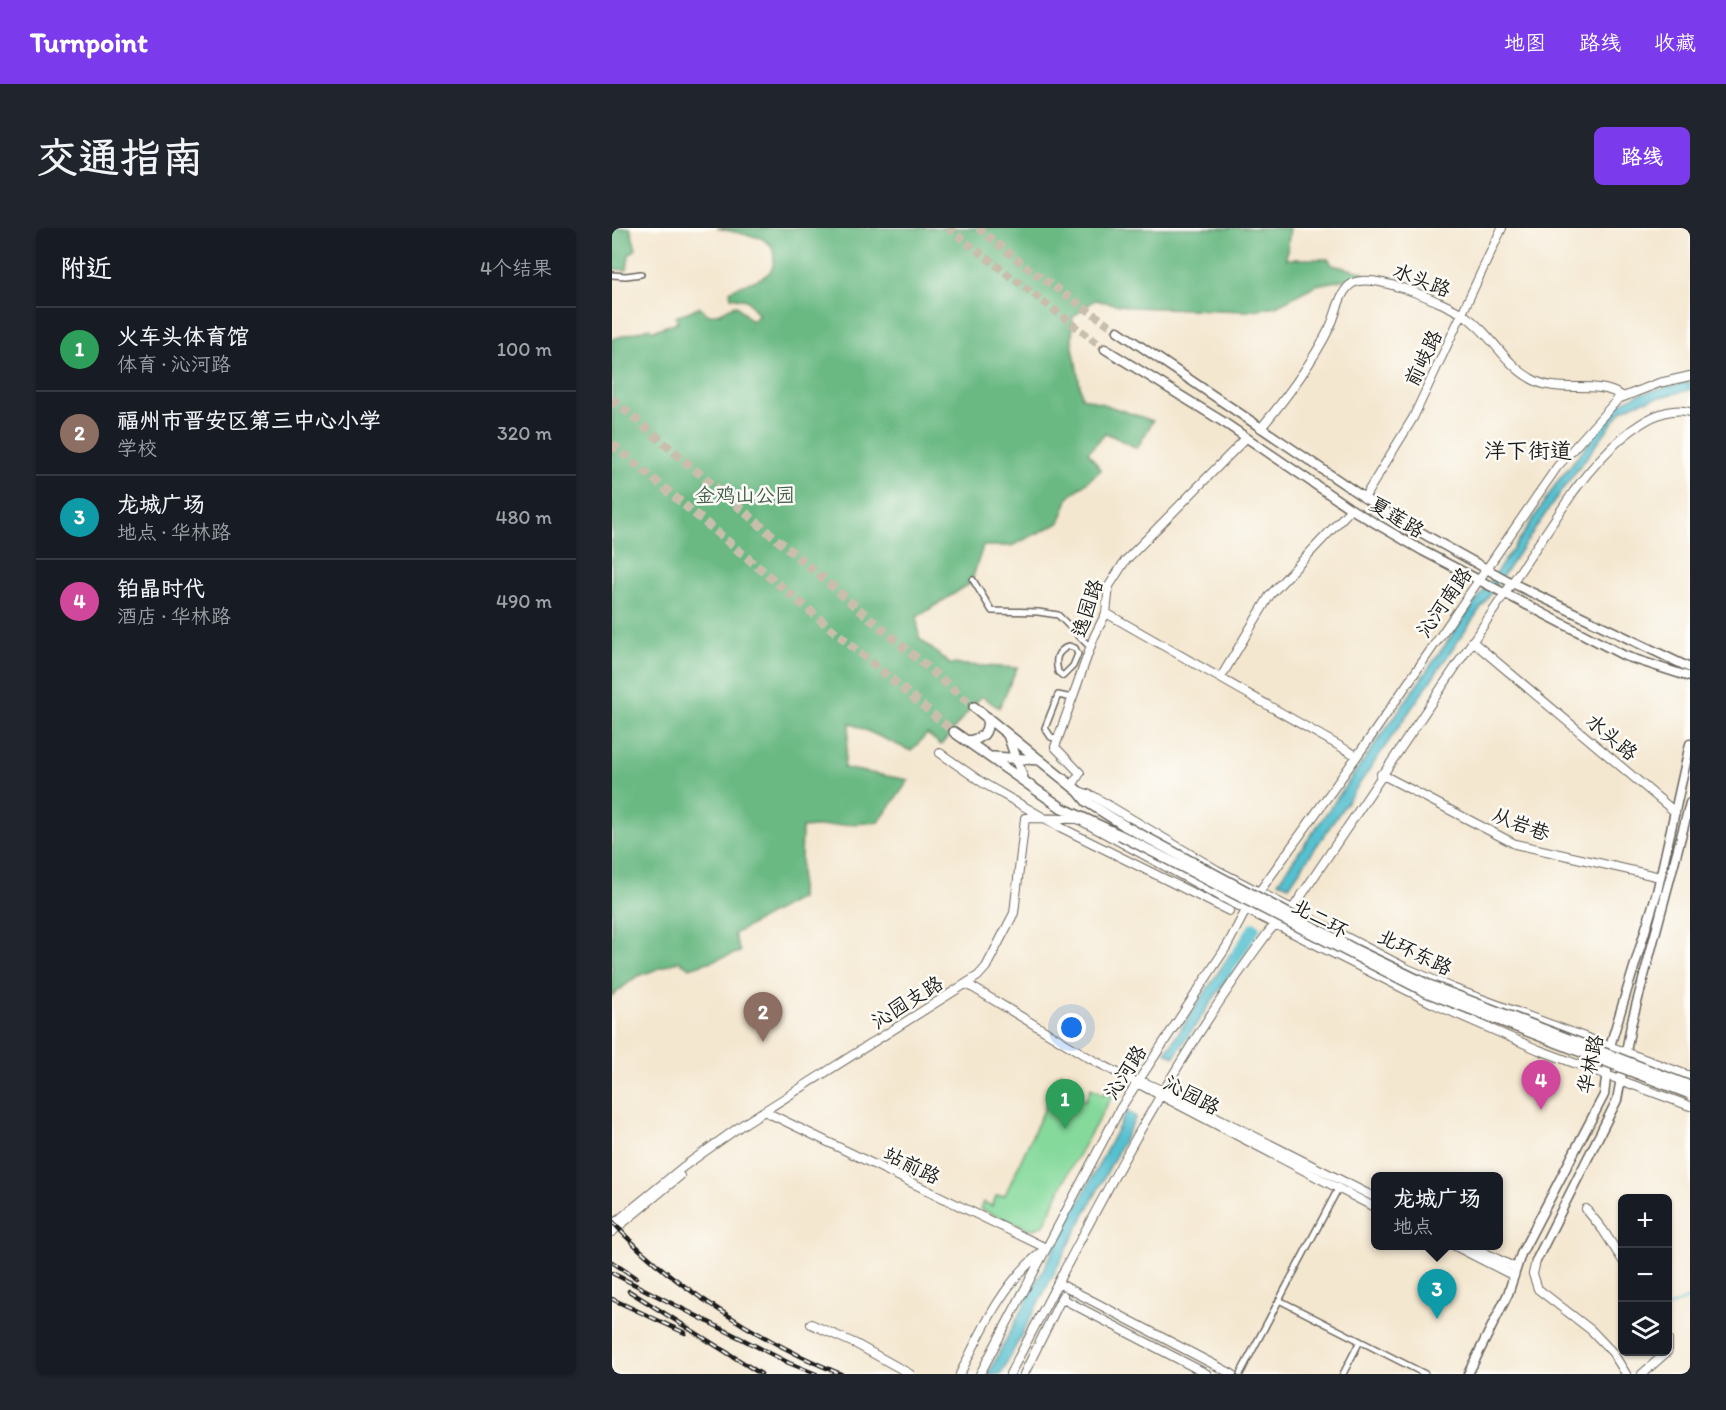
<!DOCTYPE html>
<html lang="zh">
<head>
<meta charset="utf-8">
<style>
	:root { --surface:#171b24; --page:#20242c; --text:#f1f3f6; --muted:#9ea1a6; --line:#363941; --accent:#7c3aed }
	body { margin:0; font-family:Itim,"LXGW WenKai TC",sans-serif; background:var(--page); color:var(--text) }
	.controls { position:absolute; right:18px; bottom:18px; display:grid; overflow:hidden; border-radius:9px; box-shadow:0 2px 4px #0004 }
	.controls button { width:54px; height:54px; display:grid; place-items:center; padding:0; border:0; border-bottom:2px solid var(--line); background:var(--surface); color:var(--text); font:30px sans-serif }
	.you { position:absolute; left:460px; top:800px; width:21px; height:21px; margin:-15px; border:4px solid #fff; border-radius:50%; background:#1a73e8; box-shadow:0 0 0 9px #1a73e833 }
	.badge { display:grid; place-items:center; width:39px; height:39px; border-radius:50%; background:var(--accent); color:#fff; font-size:20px; font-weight:700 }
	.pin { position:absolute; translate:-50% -50px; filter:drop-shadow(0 2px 3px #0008) }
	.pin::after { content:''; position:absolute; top:32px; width:21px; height:18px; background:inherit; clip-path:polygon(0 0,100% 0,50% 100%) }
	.popup { position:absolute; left:759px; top:944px; width:132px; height:78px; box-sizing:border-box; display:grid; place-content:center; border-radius:9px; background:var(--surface); filter:drop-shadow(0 2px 4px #0005); font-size:20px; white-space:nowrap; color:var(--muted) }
	.popup b { font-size:22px; color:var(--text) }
	.popup::after { content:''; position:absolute; left:50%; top:100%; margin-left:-12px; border:12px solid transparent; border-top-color:var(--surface) }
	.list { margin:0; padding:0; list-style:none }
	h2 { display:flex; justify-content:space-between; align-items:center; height:78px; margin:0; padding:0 24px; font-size:26px }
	h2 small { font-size:20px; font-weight:400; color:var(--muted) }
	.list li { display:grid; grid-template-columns:39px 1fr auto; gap:18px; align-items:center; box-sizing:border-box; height:84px; padding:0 24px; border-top:2px solid var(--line) }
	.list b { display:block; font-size:22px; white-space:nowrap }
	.list p { margin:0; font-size:20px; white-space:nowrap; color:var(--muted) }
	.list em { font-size:20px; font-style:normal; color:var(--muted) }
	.icon { flex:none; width:33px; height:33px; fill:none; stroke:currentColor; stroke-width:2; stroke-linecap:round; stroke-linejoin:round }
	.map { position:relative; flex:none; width:1078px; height:1146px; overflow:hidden; border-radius:9px }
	header { display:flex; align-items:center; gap:36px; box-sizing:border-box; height:84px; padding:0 30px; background:var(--accent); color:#fff }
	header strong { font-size:28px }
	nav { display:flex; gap:33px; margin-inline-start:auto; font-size:21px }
	.intro { display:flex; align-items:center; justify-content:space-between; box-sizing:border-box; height:144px; padding:0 36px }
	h1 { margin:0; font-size:42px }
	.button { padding:15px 27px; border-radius:9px; background:var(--accent); color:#fff; font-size:21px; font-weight:700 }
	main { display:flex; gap:36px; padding:0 36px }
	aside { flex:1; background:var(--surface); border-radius:9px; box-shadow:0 2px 4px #0004 }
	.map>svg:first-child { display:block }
	.green { fill:#84d99b; stroke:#507a5c; stroke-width:1.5 }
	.forest { fill:#6bb983; stroke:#446a50; stroke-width:1.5 }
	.water { fill:#54c0cf; stroke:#386e76; stroke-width:1.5 }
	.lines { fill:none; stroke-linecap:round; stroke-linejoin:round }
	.stream { stroke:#54c0cf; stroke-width:2 }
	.river { stroke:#54c0cf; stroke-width:12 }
	.primary-tunnel { stroke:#c9beac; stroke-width:8; stroke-dasharray:8 4; stroke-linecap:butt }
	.highway-tunnel { stroke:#c9beac; stroke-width:9; stroke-dasharray:9 4.5; stroke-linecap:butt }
	.street-casing { stroke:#68635b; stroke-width:8 }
	.secondary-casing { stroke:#68635b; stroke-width:10 }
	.primary-casing { stroke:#68635b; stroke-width:11 }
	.highway-casing { stroke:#68635b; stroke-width:12 }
	.street { stroke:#fff; stroke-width:5 }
	.secondary { stroke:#fff; stroke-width:8 }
	.primary { stroke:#fff; stroke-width:8 }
	.highway { stroke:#fff; stroke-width:9 }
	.rail-casing { stroke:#1c1c1c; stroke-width:4.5 }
	.rail { stroke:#fdfcf7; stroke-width:2; stroke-dasharray:7; stroke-linecap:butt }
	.highway-bridge-casing { stroke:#68635b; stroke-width:12; stroke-linecap:butt }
	.highway-bridge { stroke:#fff; stroke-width:9 }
	.labels { text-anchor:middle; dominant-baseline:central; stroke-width:5; stroke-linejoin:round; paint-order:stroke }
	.street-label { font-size:20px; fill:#1c1c1c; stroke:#fdfcf7 }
	.park-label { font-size:20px; fill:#405e48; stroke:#fdfcf7 }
	.quarter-label { font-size:22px; fill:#1c1c1c; stroke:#fdfcf7 }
</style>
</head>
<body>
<header>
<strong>Turnpoint</strong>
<nav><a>地图</a><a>路线</a><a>收藏</a></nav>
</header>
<div class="intro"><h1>交通指南</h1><a class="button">路线</a></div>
<main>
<aside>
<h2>附近<small>4个结果</small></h2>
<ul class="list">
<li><span class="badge" style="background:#2e9e5b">1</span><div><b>火车头体育馆</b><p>体育 · 沁河路</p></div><em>100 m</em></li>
<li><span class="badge" style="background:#8d6e63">2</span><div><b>福州市晋安区第三中心小学</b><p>学校</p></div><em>320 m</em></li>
<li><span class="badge" style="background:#0f9aa8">3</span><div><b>龙城广场</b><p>地点 · 华林路</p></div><em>480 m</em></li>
<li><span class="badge" style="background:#d1479c">4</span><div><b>铂晶时代</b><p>酒店 · 华林路</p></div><em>490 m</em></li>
</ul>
</aside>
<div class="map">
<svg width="1078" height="1146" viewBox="0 0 1078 1146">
	<rect width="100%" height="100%" fill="#fdfcf7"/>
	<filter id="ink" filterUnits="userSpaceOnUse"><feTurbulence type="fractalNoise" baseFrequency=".0167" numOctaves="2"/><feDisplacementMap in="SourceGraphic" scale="12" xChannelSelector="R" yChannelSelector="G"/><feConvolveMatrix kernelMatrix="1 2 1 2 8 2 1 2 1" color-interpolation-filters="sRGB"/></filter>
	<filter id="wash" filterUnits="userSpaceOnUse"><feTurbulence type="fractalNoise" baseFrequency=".008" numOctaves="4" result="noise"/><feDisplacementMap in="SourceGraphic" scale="24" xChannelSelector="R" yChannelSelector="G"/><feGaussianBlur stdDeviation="1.35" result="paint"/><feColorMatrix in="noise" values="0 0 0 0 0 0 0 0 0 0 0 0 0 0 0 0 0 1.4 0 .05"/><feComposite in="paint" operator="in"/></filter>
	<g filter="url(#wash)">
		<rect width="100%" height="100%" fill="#f4e7d0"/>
		<!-- green -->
		<path class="green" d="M450,844L462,867L473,873L479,860L492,867L499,855L504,861L456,945L432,997L423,1001L415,1000L368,981L371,974L380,978L384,968L393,967L442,860L444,848Z"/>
		<!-- forest -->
		<path class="forest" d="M0,0H18L24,21L17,27L15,42L0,41Z
			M105,0H678L674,31H717L720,37L751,44L750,48L704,57L664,78L635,83L518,79L483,72L461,89L460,113L470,169L541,193L525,220L494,205L476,224L489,242L457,269L447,295L399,318H371L359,355L305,389L307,410L338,436L405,440L387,480L369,468L329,517L315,506L299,523L238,495L232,540L297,552L267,594L190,600L188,670L122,706L128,724L78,740L67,733L24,749L0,768V111L38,100L40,103L66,94L64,89L87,79L97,87L108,85L124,77L139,93L147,87L135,72L119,69L118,63C134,50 171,57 160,18L149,10Z"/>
		<!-- water -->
		<path class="water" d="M1077,154L1078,162L1028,174L1010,182L950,262L677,658L666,654L910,308L946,253L1010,174L1027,166Z
			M619,725L629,730L562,829L554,824Z
			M515,883L524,889L389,1146H376Z"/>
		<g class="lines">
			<!-- stream -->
			<path class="stream" d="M1056,1079L1078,1070"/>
			<!-- river -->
			<path class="river" d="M616,741L642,700"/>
		</g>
	</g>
	<g filter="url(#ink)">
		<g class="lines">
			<!-- primary-tunnel -->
			<path class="primary-tunnel" d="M336,0L493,121
				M366,0L418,42L506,103"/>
			<!-- highway-tunnel -->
			<path class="highway-tunnel" d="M0,171L362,479
				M0,216L342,504"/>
			<!-- street casing -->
			<g class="street-casing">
				<path id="street" d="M0,47L14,48L29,46
					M361,352L380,383L426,384L446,387L479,420
					M457,418L463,420L466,426L461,438L451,448L446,444C443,431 444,424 457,418Z
					M446,511L439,509L433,500L446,467L460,470
					M667,1072L813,1146
					M628,1146L727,959
					M731,1146L748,1113"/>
			</g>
			<!-- secondary casing -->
			<g class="secondary-casing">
				<path id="secondary" d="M649,200C675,169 700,135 718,99C725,85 727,63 741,55C762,44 833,75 852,87C878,104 892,135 918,150C946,168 983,150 1010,168
					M752,270L801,190L890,0
					M494,385L745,528
					M860,413L1063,584
					M609,449L658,367L739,281
					M328,525L371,555L448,599L617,683
					M769,546L903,616L1048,649
					M460,558L468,545L443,519L482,409L494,385L497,358L513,333L634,210
					M467,563L481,568L605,642L794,740L840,760L1078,848
					M466,591L619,674L822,776L927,822L1078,878
					M355,756L479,831L764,980
					M529,853L565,869L764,970
					M152,883L434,1020
					M974,981L991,1002L1011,1033
					M0,997L71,939L130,897L366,748L374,739L402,685L413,590L466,591
					M0,1004L68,948
					M843,1018L902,1048
					M859,1018L904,1040
					M924,1033L921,1046L926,1061L979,1102L1001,1125L1014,1146
					M446,1055L620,1146
					M449,1070L595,1146
					M199,1096L244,1116L298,1146
					M1056,1112V1122
					M348,1146C370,1102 391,1054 431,1023
					M368,1146L508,881L615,718L634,682L758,510L945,239L1006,171L1047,155L1078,148
					M398,1146C477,995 553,843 655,706C662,696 673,690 681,680L962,263C984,233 1036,172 1078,184
					M412,1146L451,1067
					M1030,1146L1055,1124"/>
			</g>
			<!-- primary casing -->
			<g class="primary-casing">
				<path id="primary" d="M506,103L763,277L817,309L900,355L1078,440
					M493,121L613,195L739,281L811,323L1013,428L1078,449
					M924,1033L1005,872L1019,797L1078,575
					M856,1146L896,1066L909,1026L992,867L998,818L1045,664L1078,516"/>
			</g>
			<!-- highway casing -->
			<g class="highway-casing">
				<path id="highway" d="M362,479L466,563L475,574L513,598
					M342,504L450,580L508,607
					M396,507L412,553
					M355,513C371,511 377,505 375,489
					M381,529L428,532"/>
			</g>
			<!-- street -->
			<use href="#street" class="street"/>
			<!-- secondary -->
			<use href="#secondary" class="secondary"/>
			<!-- primary -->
			<use href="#primary" class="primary"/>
			<!-- highway -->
			<use href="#highway" class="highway"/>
			<!-- rail casing -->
			<g class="rail-casing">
				<path id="rail" d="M0,993C52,1054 154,1116 229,1146
					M0,1034L24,1050
					M0,1045L177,1135L204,1146
					M17,1063L149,1146
					M0,1071L73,1105"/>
			</g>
			<!-- rail -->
			<use href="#rail" class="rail"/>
			<!-- highway-bridge casing -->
			<g class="highway-bridge-casing">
				<path id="highway-bridge" d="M513,598L744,722L817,757L1078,858
					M508,607L814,764L1078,866"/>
			</g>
			<!-- highway-bridge -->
			<use href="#highway-bridge" class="highway-bridge"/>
		</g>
	</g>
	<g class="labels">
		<!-- street labels -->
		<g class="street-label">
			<text transform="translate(810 52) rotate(21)">水头路</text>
			<text transform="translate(811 130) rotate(-64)">前岐路</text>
			<text transform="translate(785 289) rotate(31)">夏莲路</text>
			<text transform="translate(832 374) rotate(-55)">沁河南路</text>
			<text transform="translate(475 380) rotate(-72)">逸园路</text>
			<text transform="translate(1000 509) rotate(40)">水头路</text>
			<text transform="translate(909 596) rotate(20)">从岩巷</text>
			<text transform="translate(708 690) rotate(28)">北二环</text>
			<text transform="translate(803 724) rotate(26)">北环东路</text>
			<text transform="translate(295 774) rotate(-32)">沁园支路</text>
			<text transform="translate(978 836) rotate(-78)">华林路</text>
			<text transform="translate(513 844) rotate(-57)">沁河路</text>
			<text transform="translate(580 867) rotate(28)">沁园路</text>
			<text transform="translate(300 937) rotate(26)">站前路</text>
		</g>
		<!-- park labels -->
		<g class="park-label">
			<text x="133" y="267">金鸡山公园</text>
		</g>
		<!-- quarter labels -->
		<g class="quarter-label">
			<text x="916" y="222">洋下街道</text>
		</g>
	</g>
</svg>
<div class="controls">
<button>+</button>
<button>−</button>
<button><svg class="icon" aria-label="layers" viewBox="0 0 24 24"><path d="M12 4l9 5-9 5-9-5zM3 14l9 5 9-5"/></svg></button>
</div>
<div class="you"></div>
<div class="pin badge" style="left:453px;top:901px;background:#2e9e5b">1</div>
<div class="pin badge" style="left:151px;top:814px;background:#8d6e63">2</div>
<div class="pin badge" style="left:825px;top:1091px;background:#0f9aa8">3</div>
<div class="popup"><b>龙城广场</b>地点</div>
<div class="pin badge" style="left:929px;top:882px;background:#d1479c">4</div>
</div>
</main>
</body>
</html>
